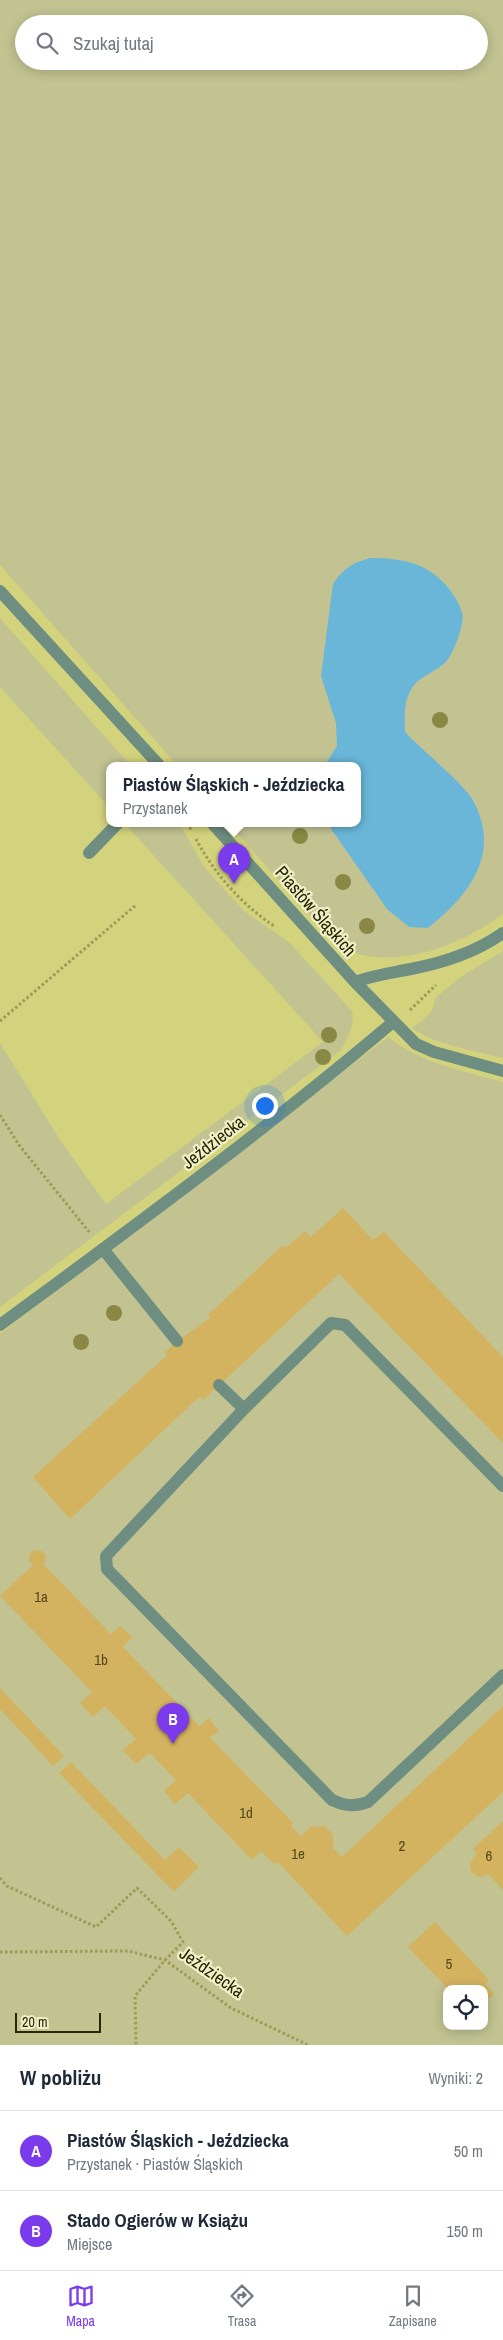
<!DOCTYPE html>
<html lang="pl">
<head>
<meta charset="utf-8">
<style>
	:root { --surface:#fff; --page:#f2f2f3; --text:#1f2937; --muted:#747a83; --line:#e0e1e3; --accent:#7c3aed }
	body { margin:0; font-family:"Archivo Narrow",sans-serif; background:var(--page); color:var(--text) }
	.controls { position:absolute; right:15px; bottom:15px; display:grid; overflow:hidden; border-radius:10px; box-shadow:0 2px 12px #0003 }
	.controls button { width:45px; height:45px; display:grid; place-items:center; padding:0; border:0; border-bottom:1px solid var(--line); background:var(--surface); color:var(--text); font:25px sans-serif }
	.scale { position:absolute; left:15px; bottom:12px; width:86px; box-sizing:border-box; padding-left:5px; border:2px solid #282703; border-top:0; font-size:14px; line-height:18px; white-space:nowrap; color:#282703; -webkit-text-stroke:4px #f0f1c8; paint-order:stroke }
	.you { position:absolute; left:264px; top:1105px; width:18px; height:18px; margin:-12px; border:4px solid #fff; border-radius:50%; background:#1a73e8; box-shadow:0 0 0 8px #1a73e833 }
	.badge { display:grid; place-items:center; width:32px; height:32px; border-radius:50%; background:var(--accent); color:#fff; font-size:16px; font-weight:700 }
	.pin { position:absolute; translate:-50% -41px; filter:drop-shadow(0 1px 2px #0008) }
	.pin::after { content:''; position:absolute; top:26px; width:18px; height:15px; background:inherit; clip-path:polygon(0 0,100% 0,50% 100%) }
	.popup { position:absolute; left:106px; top:762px; width:255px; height:65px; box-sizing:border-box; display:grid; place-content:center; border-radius:10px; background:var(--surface); filter:drop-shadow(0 1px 4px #0005); font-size:16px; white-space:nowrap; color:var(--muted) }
	.popup b { font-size:19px; color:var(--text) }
	.popup::after { content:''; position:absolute; left:50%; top:100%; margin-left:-10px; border:10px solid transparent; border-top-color:var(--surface) }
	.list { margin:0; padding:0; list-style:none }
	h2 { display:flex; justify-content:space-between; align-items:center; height:65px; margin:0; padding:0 20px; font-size:21px }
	h2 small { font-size:16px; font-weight:400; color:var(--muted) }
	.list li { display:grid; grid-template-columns:32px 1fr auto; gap:15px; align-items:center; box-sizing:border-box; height:80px; padding:0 20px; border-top:1px solid var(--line) }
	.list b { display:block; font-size:19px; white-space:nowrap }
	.list p { margin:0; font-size:16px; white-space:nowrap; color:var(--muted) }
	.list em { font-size:16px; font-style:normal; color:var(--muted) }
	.icon { flex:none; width:28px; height:28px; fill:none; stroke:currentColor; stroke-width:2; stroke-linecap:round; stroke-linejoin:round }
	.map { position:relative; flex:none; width:503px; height:2045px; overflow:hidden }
	.search { position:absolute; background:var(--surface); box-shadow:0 2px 12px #0003; left:15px; right:15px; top:15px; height:55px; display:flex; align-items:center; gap:12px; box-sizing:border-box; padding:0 18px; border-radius:28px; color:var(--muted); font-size:19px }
	.sheet { height:225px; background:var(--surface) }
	nav { display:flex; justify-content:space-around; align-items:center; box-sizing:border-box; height:70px; border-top:1px solid var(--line); background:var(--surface); font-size:14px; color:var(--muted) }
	nav a { display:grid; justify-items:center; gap:2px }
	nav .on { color:var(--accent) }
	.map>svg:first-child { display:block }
	.green { fill:#c2c391; fill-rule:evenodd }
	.water { fill:#69b6d8 }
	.building { fill:#d3b360 }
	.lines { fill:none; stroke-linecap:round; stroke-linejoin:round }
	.path { stroke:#9b9b55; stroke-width:3; stroke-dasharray:2.5 2.5; stroke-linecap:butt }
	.lane { stroke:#6e8e81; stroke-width:12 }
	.street { stroke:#6e8e81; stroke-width:12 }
	.tree { fill:#898945 }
	.labels { text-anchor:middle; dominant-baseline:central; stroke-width:4.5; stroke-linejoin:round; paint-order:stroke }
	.number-label { font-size:15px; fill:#534a1a }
	.street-label { font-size:18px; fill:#282703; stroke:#f0f1c8 }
</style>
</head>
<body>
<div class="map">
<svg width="503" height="2045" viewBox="0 0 503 2045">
	<rect width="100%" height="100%" fill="#d3d37d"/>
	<!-- green -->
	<path class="green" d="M0,0H503V914C463,944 402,969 352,952C342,948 334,940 327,934L228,823H358V765H177L0,565ZM24,24H479V61H24Z
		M0,618L130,765H110V808L0,687Z
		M132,823H179L205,868L244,911L290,943L352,1011C356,1023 347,1040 341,1050L0,1307V1043L62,1143L106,1204L323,1042L127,826Z
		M503,951V1058C473,1050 438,1046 412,1028C425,1019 433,1015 435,998L462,976Z
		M388,1037C423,1064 461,1070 503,1082V2045H0V1334ZM447,1989H484V2026H447Z"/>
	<!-- water -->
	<path class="water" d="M370,558C385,558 401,559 415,564C436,571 455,591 462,612C465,623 455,650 448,659C440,671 420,675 412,688C403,702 405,716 405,732C424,752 455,776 471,797C503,851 471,894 428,928L409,927L387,909L327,823H358V765H325L337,746L336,723L321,676L333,584C344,568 352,563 370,558Z"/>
	<!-- building -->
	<path class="building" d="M343,1208L373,1240L384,1232L503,1357V1443L339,1274L203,1400L200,1396L70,1519L33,1477L166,1356L165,1352L177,1341L210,1318L208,1315L283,1245L286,1248L305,1231L311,1237Z
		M34,1550L42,1551L46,1556L44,1565L111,1634L120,1626L132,1637L123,1647L199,1726L209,1718L219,1731L210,1738L293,1823L291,1826L301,1836L310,1827L324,1826L333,1834V1848L342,1857L503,1706V1792L347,1936L278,1862L274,1864L261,1851L252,1860L188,1793L175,1804L164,1791L176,1780L150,1753L136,1764L123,1750L136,1739L105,1706L93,1717L80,1703L92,1692L0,1596L33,1565L29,1561L30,1554Z
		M0,1688L64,1756L53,1766L0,1709Z
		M71,1762L165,1860L179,1847L199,1867L174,1892L59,1773Z
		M503,1821V1890L488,1874L481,1877L476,1876L471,1871L470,1866L471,1862L477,1853L473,1849Z
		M435,1922L489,1980L485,1984L494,1994L484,2002V1989H448L408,1947Z"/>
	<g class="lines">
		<!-- path -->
		<path class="path" d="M187,823L192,831
			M196,839C214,873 241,904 274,926
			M410,1010L436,985
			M0,1021L136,905
			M0,1115L19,1145L90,1233
			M0,1878L7,1886L96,1927L137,1888L171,1921L183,1942L165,1960L135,1996L136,2045
			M0,1952L128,1951L165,1960L231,2008L308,2045"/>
		<!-- lane -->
		<path class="lane" d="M89,853L118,823
			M103,1249L177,1341
			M219,1385L244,1409
			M503,1486L345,1325L331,1323L244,1409L106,1556L107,1569L332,1800C345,1806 354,1807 368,1802L503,1675"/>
		<!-- street -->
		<path class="street" d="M0,591L159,765
			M212,823L355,982L416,1044L434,1052L503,1071
			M355,982C374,975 391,973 411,969C443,963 476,952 503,933
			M0,1325C133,1227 267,1129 393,1022"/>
	</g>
	<!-- trees -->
	<g class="tree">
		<circle cx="440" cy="720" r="8"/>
		<circle cx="300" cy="836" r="8"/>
		<circle cx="343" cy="882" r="8"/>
		<circle cx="367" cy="926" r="8"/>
		<circle cx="329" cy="1035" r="8"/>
		<circle cx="323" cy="1057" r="8"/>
		<circle cx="114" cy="1313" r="8"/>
		<circle cx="81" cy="1342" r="8"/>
	</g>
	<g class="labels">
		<!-- number labels -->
		<g class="number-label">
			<text x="41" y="1596">1a</text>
			<text x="101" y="1659">1b</text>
			<text x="246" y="1812">1d</text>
			<text x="402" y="1845">2</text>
			<text x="298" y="1853">1e</text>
			<text x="489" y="1855">6</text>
			<text x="449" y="1963">5</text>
		</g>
		<!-- street labels -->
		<g class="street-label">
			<text transform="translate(316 911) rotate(49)">Piastów Śląskich</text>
			<text transform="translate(213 1142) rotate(-38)">Jeździecka</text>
			<text transform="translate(212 1972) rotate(35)">Jeździecka</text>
		</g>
	</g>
</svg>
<div class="controls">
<button><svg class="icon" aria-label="locate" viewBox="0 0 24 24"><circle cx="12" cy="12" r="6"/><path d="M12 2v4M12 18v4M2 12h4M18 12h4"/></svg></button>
</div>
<div class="scale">20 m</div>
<div class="you"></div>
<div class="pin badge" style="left:234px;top:884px">A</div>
<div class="popup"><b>Piastów Śląskich - Jeździecka</b>Przystanek</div>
<div class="pin badge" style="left:173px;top:1744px">B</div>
<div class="search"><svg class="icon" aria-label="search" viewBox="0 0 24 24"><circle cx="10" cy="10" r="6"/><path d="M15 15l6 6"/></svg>Szukaj tutaj</div>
</div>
<section class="sheet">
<h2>W pobliżu<small>Wyniki: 2</small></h2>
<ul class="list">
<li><span class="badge">A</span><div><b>Piastów Śląskich - Jeździecka</b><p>Przystanek · Piastów Śląskich</p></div><em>50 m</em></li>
<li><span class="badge">B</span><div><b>Stado Ogierów w Książu</b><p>Miejsce</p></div><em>150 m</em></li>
</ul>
</section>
<nav>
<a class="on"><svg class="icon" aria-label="map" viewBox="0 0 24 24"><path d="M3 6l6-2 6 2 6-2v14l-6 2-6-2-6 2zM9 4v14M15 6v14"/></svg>Mapa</a>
<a><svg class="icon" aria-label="directions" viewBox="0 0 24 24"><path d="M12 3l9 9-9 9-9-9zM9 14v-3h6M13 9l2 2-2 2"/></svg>Trasa</a>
<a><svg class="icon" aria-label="saved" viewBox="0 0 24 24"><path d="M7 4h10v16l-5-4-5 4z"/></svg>Zapisane</a>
</nav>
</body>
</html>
